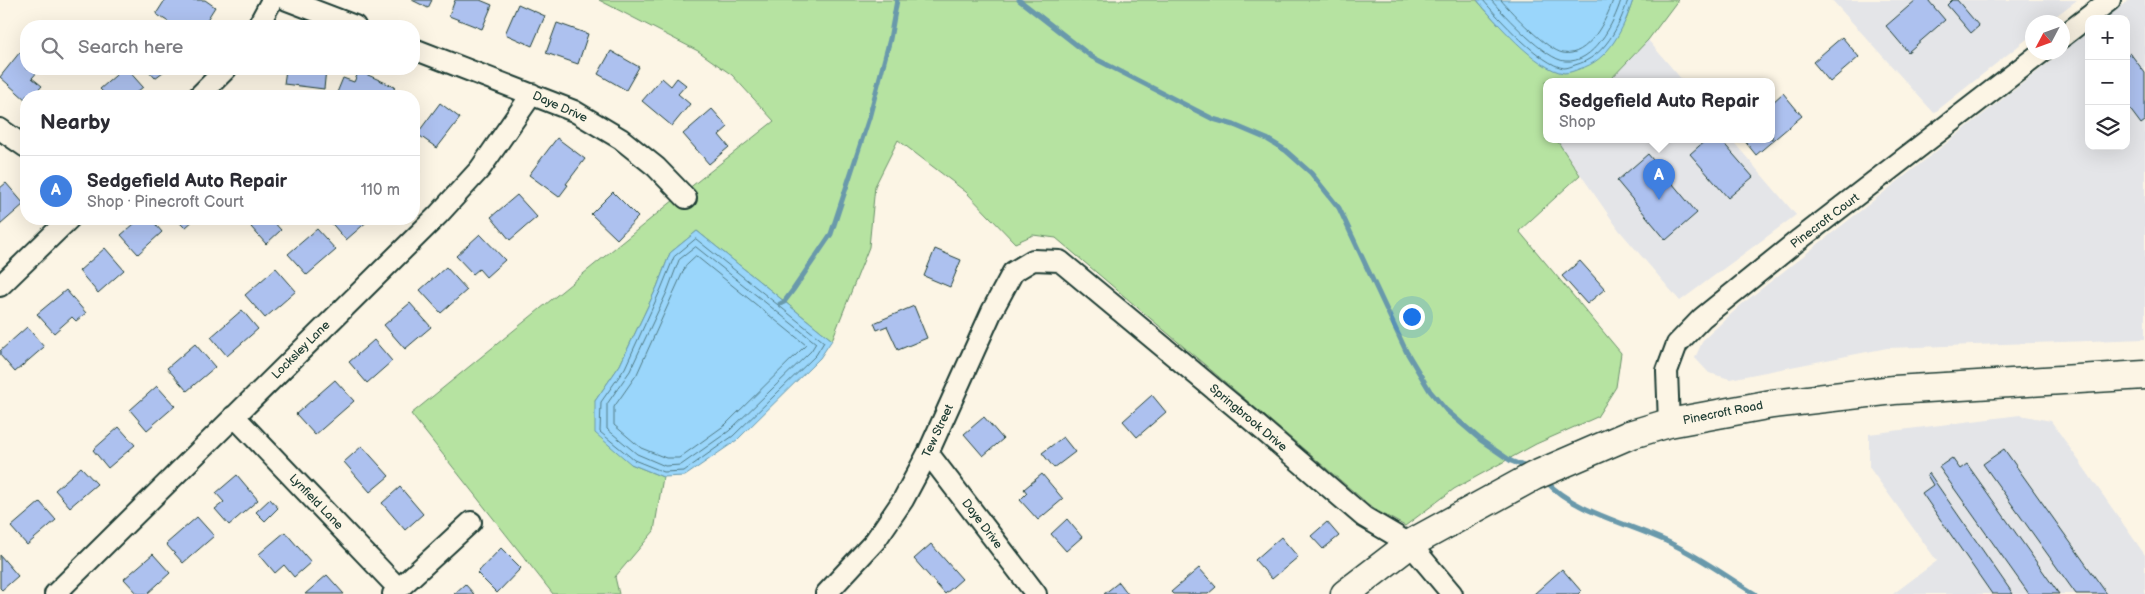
<!DOCTYPE html>
<html lang="en">
<head>
<meta charset="utf-8">
<style>
	:root { --surface:#fff; --page:#f7f7f7; --text:#2b2b33; --muted:#7c7c81; --line:#e1e1e2; --accent:#d1495b }
	body { margin:0; font-family:"Balsamiq Sans",sans-serif; background:var(--page); color:var(--text) }
	.controls { position:absolute; right:15px; top:15px; display:grid; overflow:hidden; border-radius:10px; box-shadow:0 5px 20px #0002 }
	.controls button { width:45px; height:45px; display:grid; place-items:center; padding:0; border:0; border-bottom:1px solid var(--line); background:var(--surface); color:var(--text); font:25px sans-serif }
	.compass { position:absolute; left:2025px; top:15px; width:45px; height:45px; border-radius:50%; background:var(--surface); box-shadow:0 5px 20px #0002; rotate:229deg }
	.you { position:absolute; left:1411px; top:316px; width:18px; height:18px; margin:-12px; border:4px solid #fff; border-radius:50%; background:#1a73e8; box-shadow:0 0 0 8px #1a73e833 }
	.badge { display:grid; place-items:center; width:32px; height:32px; border-radius:50%; background:var(--accent); color:#fff; font-size:16px; font-weight:700 }
	.pin { position:absolute; translate:-50% -41px; filter:drop-shadow(0 1px 2px #0008) }
	.pin::after { content:''; position:absolute; top:26px; width:18px; height:15px; background:inherit; clip-path:polygon(0 0,100% 0,50% 100%) }
	.popup { position:absolute; left:1543px; top:78px; width:232px; height:65px; box-sizing:border-box; display:grid; place-content:center; border-radius:10px; background:var(--surface); filter:drop-shadow(0 1px 4px #0005); font-size:16px; white-space:nowrap; color:var(--muted) }
	.popup b { font-size:19px; color:var(--text) }
	.popup::after { content:''; position:absolute; left:50%; top:100%; margin-left:-10px; border:10px solid transparent; border-top-color:var(--surface) }
	.list { margin:0; padding:0; list-style:none }
	h2 { display:flex; justify-content:space-between; align-items:center; height:65px; margin:0; padding:0 20px; font-size:21px }
	h2 small { font-size:16px; font-weight:400; color:var(--muted) }
	.list li { display:grid; grid-template-columns:32px 1fr auto; gap:15px; align-items:center; box-sizing:border-box; height:70px; padding:0 20px; border-top:1px solid var(--line) }
	.list b { display:block; font-size:19px; white-space:nowrap }
	.list p { margin:0; font-size:16px; white-space:nowrap; color:var(--muted) }
	.list em { font-size:16px; font-style:normal; color:var(--muted) }
	.icon { flex:none; width:28px; height:28px; fill:none; stroke:currentColor; stroke-width:2; stroke-linecap:round; stroke-linejoin:round }
	.map { position:relative; flex:none; width:2145px; height:594px; overflow:hidden }
	.search { position:absolute; background:var(--surface); box-shadow:0 5px 20px #0002; left:20px; top:20px; width:400px; height:55px; display:flex; align-items:center; gap:12px; box-sizing:border-box; padding:0 18px; border-radius:20px; color:var(--muted); font-size:19px }
	.panel { position:absolute; background:var(--surface); box-shadow:0 5px 20px #0002; left:20px; top:90px; width:400px; height:135px; border-radius:20px }
	.map>svg:first-child { display:block }
	.built { fill:#e4e5e8 }
	.green { fill:#b6e3a1; stroke:#6a906a }
	.water { fill:#9ad6fb; stroke:#6999ab }
	.lines { fill:none; stroke-linecap:round; stroke-linejoin:round }
	.shore { stroke:#507a84; stroke-width:1 }
	.stream { stroke:#6999ab; stroke-width:5 }
	.building { fill:#adc1ef; stroke:#1f3d34 }
	.street-casing { stroke:#1f3d34; stroke-width:24 }
	.secondary-casing { stroke:#1f3d34; stroke-width:31 }
	.street { stroke:#fcf5e5; stroke-width:20 }
	.secondary { stroke:#fcf5e5; stroke-width:28 }
	.labels { text-anchor:middle; dominant-baseline:central; stroke-width:4.5; stroke-linejoin:round; paint-order:stroke }
	.street-label { font-size:12px; fill:#1f3d34; stroke:#fcf5e5 }
</style>
</head>
<body>
<div class="map">
<svg width="2145" height="594" viewBox="0 0 2145 594">
	<rect width="100%" height="100%" fill="#fcf5e5"/>
	<filter id="ink" filterUnits="userSpaceOnUse"><feTurbulence type="fractalNoise" baseFrequency=".02" numOctaves="2"/><feDisplacementMap in="SourceGraphic" scale="10" xChannelSelector="R" yChannelSelector="G"/><feConvolveMatrix kernelMatrix="1 2 1 2 8 2 1 2 1" color-interpolation-filters="sRGB"/></filter>
	<g filter="url(#ink)">
		<!-- built -->
		<path class="built" d="M1832,0H2077L2048,22H2032V35L1934,113Z
			M2129,0H2145V339L1887,348L1730,379L1709,373L1695,358L1703,340L1742,304L2089,31V146H2126V19H2105Z
			M1648,40L1683,81H1609Z
			M1556,139H1731L1796,215L1680,301L1619,230Z
			M2020,415L2051,421L2145,555V594H1893L1937,561L1869,467V434Z"/>
		<!-- green -->
		<path class="green" d="M599,0H1477C1498,26 1522,48 1550,68L1626,20L1633,0H1678L1648,40L1609,81H1546V139H1556L1580,175L1519,231L1621,353L1616,387L1597,417L1536,444L1454,489L1405,526L1374,509L1056,238L1033,235L1015,243L966,192L898,140L875,186L869,247L832,340L697,231L670,253L657,287L620,365L595,401L631,464L663,477L654,531L615,577L619,594H553L411,414L669,204L774,121L732,75L698,51Z"/>
		<!-- water -->
		<path class="water" d="M1477,0H1633C1624,28 1609,61 1579,69C1574,71 1568,73 1564,73C1537,70 1494,20 1477,0Z
			M697,231L832,340L820,358L737,440L685,476L663,477L631,464L595,433V401L620,365L657,287L670,253Z"/>
		<g class="lines">
			<!-- shore -->
			<path class="shore" d="M1483,0C1498,18 1541,65 1564,68C1568,68 1572,66 1575,65C1605,57 1619,27 1628,0
				M1491,0C1504,15 1546,60 1565,61C1594,64 1614,23 1621,0
				M1501,0C1512,13 1547,50 1563,53C1588,58 1607,19 1613,0
				M696,239L824,342L816,355L733,436L684,471L664,472L634,460L600,432L601,402L625,368L661,289L674,257Z
				M696,247L816,343L811,351L729,431L681,465L665,466L637,454L607,429V404L630,371L667,292L679,260Z
				M696,256L806,345L725,425L679,458H666L641,448L614,425V407L637,374L686,265Z"/>
			<!-- stream -->
			<path class="stream" d="M1019,0L1092,57L1213,119L1234,125L1267,139L1285,150L1311,173L1339,208L1406,351L1430,391L1446,410L1482,441L1511,461L1529,468
				M780,304L784,302L793,290L831,234L869,118L890,39L897,0
				M1546,481C1573,512 1634,525 1672,544C1702,558 1727,577 1755,594"/>
		</g>
		<!-- building -->
		<path class="building" d="M165,0H205L215,7L203,26H175L156,14Z
			M412,0H432L428,8Z
			M455,0H480L492,5L482,29L449,16Z
			M1916,0H1928L1945,20L1908,52L1886,26Z
			M1952,0H1957L1979,26L1971,33L1947,5Z
			M518,4L545,16L532,46L505,34Z
			M557,23L588,34L578,64L546,53Z
			M1842,37L1859,57L1830,82L1813,62Z
			M611,51L639,67L626,90L598,74Z
			M20,52L26,57V69H40L32,78L42,86L33,96H26V100L0,77Z
			M2130,53L2145,73V121L2141,124L2126,104V56Z
			M123,69H127L143,87L132,96H107L100,89Z
			M147,69H167L155,78Z
			M286,69H326L324,89L284,84Z
			M359,71L395,87L391,96L336,95L343,78L354,82Z
			M662,78L671,86L677,78L686,85L678,94L690,104L672,126L642,101Z
			M1783,93L1802,116L1756,155L1743,139H1772V103Z
			M440,103L460,118L437,148L417,134Z
			M712,109L728,127L719,135L729,147L709,164L683,134Z
			M557,138L585,159L566,184L568,185L559,197L529,175Z
			M1707,139H1720L1753,177L1728,198L1690,154Z
			M1648,154L1697,213L1666,240L1617,181Z
			M414,164L420,172L414,178Z
			M6,183L24,204L0,225V188Z
			M613,192L638,217L617,239L591,214Z
			M517,195L537,217L510,240L491,217Z
			M140,219H151L162,232L138,254L121,235Z
			M176,219H195L185,228Z
			M261,219H271L281,230L266,244L251,227Z
			M328,219H370L346,240Z
			M317,229L336,250L307,275L288,254Z
			M480,234L505,260L486,277L479,269L473,274L456,256Z
			M105,248L124,270L98,293L79,271Z
			M935,249L961,260L950,287L924,276Z
			M1580,261L1605,289L1587,304L1562,276Z
			M446,267L467,290L441,313L420,290Z
			M276,268L296,291L265,318L245,295Z
			M66,290L86,313L76,321L72,317L54,333L37,314Z
			M410,303L431,327L405,349L384,325Z
			M914,306L927,338L898,350L887,326L877,330L874,323Z
			M242,310L258,329L227,356L211,337Z
			M27,327L44,347L15,372L0,355V351Z
			M374,340L392,361L367,383L349,362Z
			M195,344L215,367L187,391L167,368Z
			M335,380L354,401L315,435L296,414Z
			M157,386L175,406L147,430L130,410Z
			M1152,395L1166,412L1137,437L1123,421Z
			M984,417L1003,439L983,456L964,434Z
			M119,427L135,445L108,468L93,450Z
			M1063,437L1075,452L1054,468L1042,453Z
			M362,446L389,476L370,492L344,462Z
			M2004,449L2107,594H2076L1983,464Z
			M1952,458L1960,469L1967,464L2059,594H2029L1939,467Z
			M81,467L97,484L70,507L55,490Z
			M1929,473L2013,594H1992L1922,493L1933,485L1927,475Z
			M1042,474L1063,499L1038,520L1020,500L1027,493L1024,489Z
			M237,475L258,500L229,525L215,509L224,502L216,493Z
			M400,487L423,514L405,530L382,503Z
			M270,499L278,508L265,521L256,512Z
			M40,502L56,520L27,545L11,527Z
			M197,517L214,536L183,563L166,544Z
			M1067,519L1082,537L1066,551L1051,534Z
			M1327,522L1339,536L1323,549L1311,536Z
			M285,532L311,562L294,577L284,565L275,573L259,554Z
			M1281,537L1298,557L1272,579L1255,560Z
			M931,544L962,579L945,594L914,559Z
			M501,548L521,568L497,593L477,573Z
			M153,554L170,573L147,594H138L124,579Z
			M0,555L18,576L2,590L0,588Z
			M1199,568L1216,587L1208,594H1173L1171,592Z
			M1562,569L1581,591L1578,594H1534Z
			M327,575L344,594H305Z
			M1119,582L1128,594H1104Z
			M465,584L474,594H454Z"/>
		<g class="lines">
			<!-- street casing -->
			<g class="street-casing">
				<path id="street" d="M287,0L355,26
					M258,26L272,0
					M2062,37L2110,0
					M414,49L574,111L621,139L656,167L686,198
					M199,96L226,69
					M0,129L26,147
					M0,286L69,219
					M234,416L398,588
					M1669,423L1667,371L1677,344L1702,318L1796,242L2042,52
					M928,453L1036,594
					M55,594L438,215L480,169L532,94
					M393,594L471,522
					M826,594L875,541L903,500L928,453L992,311L1013,272L1033,260L1060,261L1250,419L1364,517L1410,544L1452,594"/>
			</g>
			<!-- secondary casing -->
			<g class="secondary-casing">
				<path id="secondary" d="M1345,594L1410,544L1534,476L1629,435L1669,423L1772,404L1894,390L2145,375"/>
			</g>
			<!-- street -->
			<use href="#street" class="street"/>
			<!-- secondary -->
			<use href="#secondary" class="secondary"/>
		</g>
	</g>
	<g class="labels">
		<!-- street labels -->
		<g class="street-label">
			<text transform="translate(560 107) rotate(24)">Daye Drive</text>
			<text transform="translate(1825 221) rotate(-37)">Pinecroft Court</text>
			<text transform="translate(301 350) rotate(-45)">Locksley Lane</text>
			<text transform="translate(1723 413) rotate(-11)">Pinecroft Road</text>
			<text transform="translate(1248 418) rotate(40)">Springbrook Drive</text>
			<text transform="translate(938 431) rotate(-65)">Tew Street</text>
			<text transform="translate(316 502) rotate(46)">Lynfield Lane</text>
			<text transform="translate(982 524) rotate(53)">Daye Drive</text>
		</g>
	</g>
</svg>
<div class="controls">
<button>+</button>
<button>−</button>
<button><svg class="icon" aria-label="layers" viewBox="0 0 24 24"><path d="M12 4l9 5-9 5-9-5zM3 14l9 5 9-5"/></svg></button>
</div>
<svg class="compass" viewBox="-18 -18 36 36"><path d="M0-13l5 13h-10z" fill="#e53935"/><path d="M0 13l5-13h-10z" fill="#7c7c81"/></svg>
<div class="you"></div>
<div class="pin badge" style="left:1659px;top:200px;background:#3f7fe0">A</div>
<div class="popup"><b>Sedgefield Auto Repair</b>Shop</div>
<div class="search"><svg class="icon" aria-label="search" viewBox="0 0 24 24"><circle cx="10" cy="10" r="6"/><path d="M15 15l6 6"/></svg>Search here</div>
<section class="panel">
<h2>Nearby<small></small></h2>
<ul class="list">
<li><span class="badge" style="background:#3f7fe0">A</span><div><b>Sedgefield Auto Repair</b><p>Shop · Pinecroft Court</p></div><em>110 m</em></li>
</ul>
</section>
</div>
</body>
</html>
